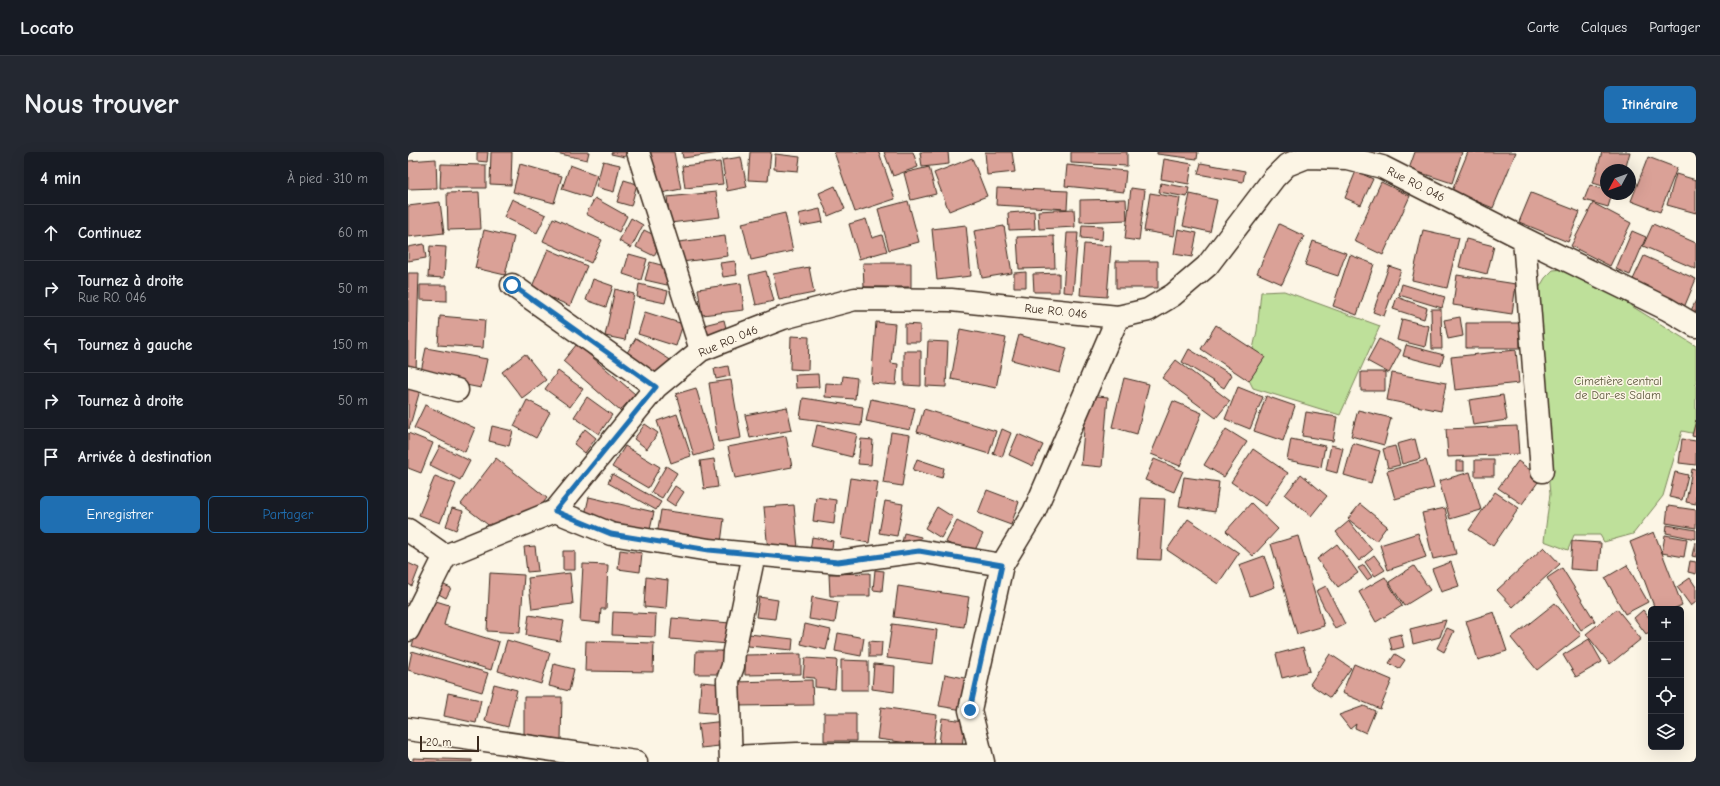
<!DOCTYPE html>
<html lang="fr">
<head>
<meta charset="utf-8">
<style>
	:root { --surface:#171b24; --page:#242831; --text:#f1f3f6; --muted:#9ea1a6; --line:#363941; --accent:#1f6fb2 }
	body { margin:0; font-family:"Comic Neue",sans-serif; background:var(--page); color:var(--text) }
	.controls { position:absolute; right:12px; bottom:12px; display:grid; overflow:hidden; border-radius:6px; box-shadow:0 4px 16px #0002 }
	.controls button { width:36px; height:36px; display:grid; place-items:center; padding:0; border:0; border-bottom:1px solid var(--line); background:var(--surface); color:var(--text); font:20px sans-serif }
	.compass { position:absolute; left:1192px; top:12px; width:36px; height:36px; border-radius:50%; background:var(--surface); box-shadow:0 4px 16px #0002; rotate:229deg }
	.scale { position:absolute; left:12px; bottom:10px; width:59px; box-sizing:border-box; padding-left:4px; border:2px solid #3b2a1e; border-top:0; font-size:11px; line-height:14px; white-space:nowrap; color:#3b2a1e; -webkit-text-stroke:3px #fcf5e5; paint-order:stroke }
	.stop { position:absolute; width:12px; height:12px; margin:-9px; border:3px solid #1f6fb2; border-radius:50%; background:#fff }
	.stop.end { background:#1f6fb2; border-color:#fff; box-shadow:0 1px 4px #0008 }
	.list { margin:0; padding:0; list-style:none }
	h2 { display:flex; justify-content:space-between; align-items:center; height:52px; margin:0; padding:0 16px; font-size:17px }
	h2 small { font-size:13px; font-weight:400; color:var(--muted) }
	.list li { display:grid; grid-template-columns:26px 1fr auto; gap:12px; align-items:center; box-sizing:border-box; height:56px; padding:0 16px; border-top:1px solid var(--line) }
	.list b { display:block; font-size:15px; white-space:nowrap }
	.list p { margin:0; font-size:13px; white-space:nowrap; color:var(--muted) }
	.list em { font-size:13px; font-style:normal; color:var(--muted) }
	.actions { display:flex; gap:8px; padding:12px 16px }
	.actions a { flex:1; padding:9px 0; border:1px solid var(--accent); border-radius:6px; text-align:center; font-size:14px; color:var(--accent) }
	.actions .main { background:var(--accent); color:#fff }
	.icon { flex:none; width:22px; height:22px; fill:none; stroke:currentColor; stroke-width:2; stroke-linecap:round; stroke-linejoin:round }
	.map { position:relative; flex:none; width:1288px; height:610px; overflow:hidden; border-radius:6px }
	header { display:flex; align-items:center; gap:24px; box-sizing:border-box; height:56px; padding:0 20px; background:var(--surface); border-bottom:1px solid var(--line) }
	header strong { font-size:19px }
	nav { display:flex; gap:22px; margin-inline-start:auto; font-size:14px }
	.intro { display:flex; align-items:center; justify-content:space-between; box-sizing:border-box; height:96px; padding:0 24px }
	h1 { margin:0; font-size:28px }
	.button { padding:10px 18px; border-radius:6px; background:var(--accent); color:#fff; font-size:14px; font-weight:700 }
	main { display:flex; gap:24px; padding:0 24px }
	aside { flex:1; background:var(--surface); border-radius:6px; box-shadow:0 4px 16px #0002 }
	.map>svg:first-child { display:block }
	.green { fill:#bee09a; stroke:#7c855c }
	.building { fill:#daa197; stroke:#3b2a1e }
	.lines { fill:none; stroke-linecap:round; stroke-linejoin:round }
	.minor-casing { stroke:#3b2a1e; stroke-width:25 }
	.minor { stroke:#fcf5e5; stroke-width:22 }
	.route { stroke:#1f6fb2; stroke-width:5 }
	.labels { text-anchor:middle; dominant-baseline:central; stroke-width:3; stroke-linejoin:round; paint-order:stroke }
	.street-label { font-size:12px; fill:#3b2a1e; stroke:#fcf5e5 }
	.park-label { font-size:12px; fill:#5c583d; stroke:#fcf5e5 }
</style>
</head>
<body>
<header>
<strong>Locato</strong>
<nav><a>Carte</a><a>Calques</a><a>Partager</a></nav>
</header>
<div class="intro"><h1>Nous trouver</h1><a class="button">Itinéraire</a></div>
<main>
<aside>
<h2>4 min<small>À pied · 310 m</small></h2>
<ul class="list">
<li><svg class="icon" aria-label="ahead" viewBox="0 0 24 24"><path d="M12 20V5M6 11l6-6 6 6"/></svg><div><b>Continuez</b></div><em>60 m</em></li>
<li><svg class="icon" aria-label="right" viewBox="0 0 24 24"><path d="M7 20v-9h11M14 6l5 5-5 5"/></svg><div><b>Tournez à droite</b><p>Rue RO. 046</p></div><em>50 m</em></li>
<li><svg class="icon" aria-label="left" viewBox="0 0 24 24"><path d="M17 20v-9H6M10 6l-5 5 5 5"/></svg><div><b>Tournez à gauche</b></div><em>150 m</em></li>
<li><svg class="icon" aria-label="right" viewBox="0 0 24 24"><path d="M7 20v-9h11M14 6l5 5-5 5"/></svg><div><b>Tournez à droite</b></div><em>50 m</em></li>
<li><svg class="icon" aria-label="arrive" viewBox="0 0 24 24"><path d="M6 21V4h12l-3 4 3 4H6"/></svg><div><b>Arrivée à destination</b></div></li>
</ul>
<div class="actions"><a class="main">Enregistrer</a><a>Partager</a></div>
</aside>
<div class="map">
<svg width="1288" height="610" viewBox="0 0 1288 610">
	<rect width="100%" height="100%" fill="#fcf5e5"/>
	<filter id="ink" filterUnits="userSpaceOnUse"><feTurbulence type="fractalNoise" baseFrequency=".025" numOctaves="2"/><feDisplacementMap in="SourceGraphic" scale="8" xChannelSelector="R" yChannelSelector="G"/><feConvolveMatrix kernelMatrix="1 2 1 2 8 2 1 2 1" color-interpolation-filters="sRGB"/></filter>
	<g filter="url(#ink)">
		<!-- green -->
		<path class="green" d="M1157,117L1172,122L1288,194V282L1274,279L1255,344L1225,382L1196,390L1192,383H1166L1160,398L1136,389L1142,342L1137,290L1130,138L1137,126L1145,118Z
			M876,139L972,174L932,263L845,236L839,224L849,179L853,140Z"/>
		<!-- building -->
		<path class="building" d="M69,0H80L79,10L69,9Z
			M83,0H104L103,33L82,32Z
			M149,0H181L179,8L148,1Z
			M204,0H218L217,5L203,2Z
			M241,0H266L273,37L249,42Z
			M274,0H312V1L275,6Z
			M342,0H363L360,29L340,28Z
			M426,0H471L487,47L447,60Z
			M476,0H505L510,15L485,24Z
			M512,0H540L541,12L514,15Z
			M577,0H604L607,20L579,23Z
			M663,0H719V14L663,11Z
			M749,0H790L789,7L749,2Z
			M1007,0H1054L1044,31L1001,17Z
			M1060,0H1108L1085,56L1044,39Z
			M1194,0H1222L1217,18H1198V35L1185,31Z
			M367,2L392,5L390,19L366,17Z
			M333,5L339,35L319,39L314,8Z
			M1240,5L1269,16L1252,60L1223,49Z
			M564,6L579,44L541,59L526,21Z
			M28,7L29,36L0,37V9Z
			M756,7L784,12L781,32L753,27Z
			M195,9L212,13L206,40L188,35Z
			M312,10L315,32L277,36L274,14Z
			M793,11L837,19L835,30L790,22Z
			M33,12L78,13V36H32Z
			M112,12L154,24L146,51L105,40Z
			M162,13L189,23L182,46L154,37Z
			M659,13L718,19L716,40L657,34Z
			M521,15L528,42L503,48L496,21Z
			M948,19L965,27L953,53L937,46Z
			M1268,22L1288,28V61L1259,53Z
			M216,28L229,32L223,54L209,50Z
			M973,30L1002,44L975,103L946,89Z
			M753,31L781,36L779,45L751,40Z
			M1182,33L1198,38V42H1204L1200,55L1176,48Z
			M427,34L437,57L420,64L411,41Z
			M589,36L660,39L659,57L588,53Z
			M723,36L737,38L731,89L717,87Z
			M71,40L73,77L40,78L39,41Z
			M308,40L312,65L262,71L259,45Z
			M742,41L772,46L766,84L736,79Z
			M1123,41L1172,60L1160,90L1111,70Z
			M782,42L809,48L802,80L775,74Z
			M187,46L219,64L211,80L178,62Z
			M104,47L138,63L129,81L96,65Z
			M718,47L719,68L672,70V48Z
			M500,49L511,90L481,98L470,57Z
			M32,50L36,81L0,85V54Z
			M1185,51L1223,71L1202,114L1163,94Z
			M412,57L415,70L393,74L390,62Z
			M666,57L667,75L631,77L630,59Z
			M626,59L627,77L601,78L600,61Z
			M377,61L385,99L343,108L334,71Z
			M145,66L194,88L183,111L135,89Z
			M223,66L235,73L223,96L211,89Z
			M458,67L464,86L474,83L479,99L451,107L441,72Z
			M871,72L896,84L874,132L849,121Z
			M1245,72L1288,91V117L1235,94Z
			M558,73L563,124L529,128L524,77Z
			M674,73L695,74L694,88L673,86Z
			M596,74L604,121L574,126L566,79Z
			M770,77L789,81L784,105L766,102Z
			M76,78L106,85L97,123L67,116Z
			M236,78L254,87L246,104L228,95Z
			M1015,78L1051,86L1039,136L1004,128Z
			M1224,79L1238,85L1222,123L1208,117Z
			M659,81H670L665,141L655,140Z
			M317,84L320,104L274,110L271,90Z
			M646,84L647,116L611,117L609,85Z
			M1058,87L1086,94L1079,122L1051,115Z
			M905,89L938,101L930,124L897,113Z
			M16,92L18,106L0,109V95Z
			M676,92L703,94L699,145L672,143Z
			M22,94L38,95L36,126L20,125Z
			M140,97L179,114L162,154L123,137Z
			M221,102L239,107L233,128L215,122Z
			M942,103L966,112L949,163L925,154Z
			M1236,104L1288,127L1275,158L1222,134Z
			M327,109L329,123L315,125L312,111Z
			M708,109H750V136H708Z
			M242,110L264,116L259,133L237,128Z
			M455,111H503V135H456Z
			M981,114L993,118L976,164L965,160Z
			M401,115L406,141L371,148L365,122Z
			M358,119L366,149L348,153L341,123Z
			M618,120V135H606V121Z
			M0,121H11L8,219H0Z
			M651,121V140H626L625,122Z
			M1049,123L1108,132L1104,162L1045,153Z
			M185,127L205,134L198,155L178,148Z
			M333,131L336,158L294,163L290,137Z
			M231,132L260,139L257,151L229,145Z
			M994,132L1037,145L1034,156L991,143Z
			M12,133H39V149L12,148Z
			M207,137L226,142L217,188L197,184Z
			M989,145L1019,156L1016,167L985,157Z
			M1288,148V166L1281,163Z
			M1023,157H1033L1034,197H1024Z
			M237,160L275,172L268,194L230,182Z
			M32,164L77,168L75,196L30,193Z
			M1052,165L1055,184L1040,187L1036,168Z
			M994,167L1021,174L1017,195L989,188Z
			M316,168L319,180L295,186L292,174Z
			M468,170L487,172L483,211L490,212L488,233L463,231Z
			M1058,171H1112V196H1058Z
			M497,172L512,173V190H497Z
			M808,173L857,205L841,229L793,197Z
			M552,177L598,186L588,236L543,227Z
			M611,183L659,196L652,221L604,208Z
			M383,184L401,185L400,218L382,217Z
			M228,186L264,209L252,227L217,204Z
			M971,187L993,198L981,221L959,209Z
			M520,189L540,190L538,235L518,234Z
			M169,192L227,242L212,259L155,209Z
			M998,193L1036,203L1033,214L995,204Z
			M18,196L79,207L73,236L12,224Z
			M781,197L824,223L816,236L774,210Z
			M1108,198L1111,231L1047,238L1043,205Z
			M496,199H513V234L496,233Z
			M117,202L138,228L114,246L94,220Z
			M768,208L822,249L808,266L754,226Z
			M320,214L322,224L308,227L306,217Z
			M150,219L175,237L162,255L137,237Z
			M953,220H977V239H953Z
			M984,221L1038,231L1033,259L979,248Z
			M410,222L411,235L388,236L387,223Z
			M435,224L449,226L447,247L417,245L418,231L434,232Z
			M716,226L741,232L729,282L704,275Z
			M0,227L14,231L1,277L0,276Z
			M323,228L333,286L310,290L301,231Z
			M830,235L855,245L842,277L817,267Z
			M288,236L306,298L286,304L268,242Z
			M679,243L700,245L694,315L673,313Z
			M1095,243L1099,268L1065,273L1061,248Z
			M858,244L887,254L875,289L846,279Z
			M179,245L204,263L191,282L166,265Z
			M395,246L455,255L453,274L392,266Z
			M463,247L507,256L502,278L458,269Z
			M119,248L142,260L128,286L106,274Z
			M765,249L794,261L772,314L743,302Z
			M17,253L67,276L57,300L6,276Z
			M379,255L384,278L342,286L337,263Z
			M516,257L588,279L581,302L509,280Z
			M950,258L983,266L976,293L943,284Z
			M898,260L929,265L925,289L894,284Z
			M269,262L283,304L263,311L249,269Z
			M1288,268V285L1284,284Z
			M237,272L250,281L239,297L226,287Z
			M409,273L449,282L444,305L404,295Z
			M84,274L105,279L101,294L81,289Z
			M1109,274L1111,302L1040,305L1038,277Z
			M177,277L188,286L177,301L166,292Z
			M594,277L603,281L594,305L585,302Z
			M818,277L839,290L816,325L796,313Z
			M483,280L502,283L494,334L475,331Z
			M0,281L25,291L13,321L0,316Z
			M610,282L635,293L625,314L601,303Z
			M378,284L384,315L327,326L320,295Z
			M453,287L465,288L463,313L450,312Z
			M883,287L917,294L913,315L879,308Z
			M1007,287L1012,307L994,312L989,292Z
			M1274,287L1288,289V313L1271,311Z
			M945,291L972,299L963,331L936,323Z
			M923,293L935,296L929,321L918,318Z
			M32,294L62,309L52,328L22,313Z
			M217,294L252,315L240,336L204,315Z
			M987,294L992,313L980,316L975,297Z
			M845,297L880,321L858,354L823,330Z
			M88,306L139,346L125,364L88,379L53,352Z
			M306,307L310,335L296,337L292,309Z
			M509,307L536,316L534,326L505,318Z
			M746,307L775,319L766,340L737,328Z
			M1018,308L1026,336L987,347L979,319Z
			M1067,308H1086V324H1067Z
			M1048,309H1056V319H1048Z
			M1110,309L1133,326L1114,352L1090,336Z
			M258,314L269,321L254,346L243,340Z
			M1284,317L1288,318V352L1278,350Z
			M1062,320L1073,358L1042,367L1031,329Z
			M1267,320L1280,323L1274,348L1261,345Z
			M204,322L253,350L248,358L200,331Z
			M893,322L919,344L903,364L877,343Z
			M27,324L48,332L32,371L11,363Z
			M776,325L811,330L807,360L771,354Z
			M442,326L470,330L461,391L433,386Z
			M267,334L276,340L267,354L258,348Z
			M579,338L611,350L603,373L570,361Z
			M1087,340L1111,356L1085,394L1061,378Z
			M181,345L246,360L241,382L176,367Z
			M408,345L428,348L426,372L405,369Z
			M733,346L757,347L753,408L729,407Z
			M477,349L495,352L489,384L471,381Z
			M843,351L870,377L845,404L818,379Z
			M952,352L979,374L968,389L940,367Z
			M386,353L390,396L360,399L356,355Z
			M1260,354L1288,358V376L1258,371Z
			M529,355L545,365L533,386L517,376Z
			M44,356L55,359L48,378L38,374Z
			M1037,356L1048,402L1025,407L1014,361Z
			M253,358L316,367L313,391L249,383Z
			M780,367L831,401L810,432L759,398Z
			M549,369L575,382L564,404L538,390Z
			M941,369L964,398L951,409L928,380Z
			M1259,373L1288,378V387L1258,381Z
			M1246,380L1274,453L1265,457H1247L1222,390Z
			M496,381L513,385L511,395L494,391Z
			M1010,381L1018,405L980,418L972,393Z
			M1257,383L1279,387L1276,405L1254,401Z
			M890,384L916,474L889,482L863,392Z
			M404,385L425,389L423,403L402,400Z
			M1164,389L1193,391L1191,419L1162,417Z
			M1287,390H1288V405L1284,404Z
			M929,392L950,421L930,435L909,407Z
			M127,394L130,419L119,420L116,395Z
			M1136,395L1152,412L1105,455L1089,438Z
			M212,398L234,401L232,420L210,417Z
			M155,399H167V418H155Z
			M966,403L977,418L967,424L957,410Z
			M856,404L867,435L842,444L831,413Z
			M1282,409L1288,410V422L1280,420Z
			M1043,410L1051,434L1033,440L1024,417Z
			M0,411L11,416L4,434L0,432Z
			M175,412L200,413L198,457H193L192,471L172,469Z
			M956,413L964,425L959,428L950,416Z
			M1219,413L1240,450L1217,462L1197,426Z
			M1006,414L1022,438L996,454L981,430Z
			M1154,416L1187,469L1173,478L1139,426Z
			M467,418L476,419L474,439L465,438Z
			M82,421L116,423L112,481L79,479Z
			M162,421L165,452L124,457L120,426Z
			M462,421V444H422L421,422Z
			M238,425L260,428L258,457L236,455Z
			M977,425L994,454L968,470L951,440Z
			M1282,426L1288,435V450L1283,454L1269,435Z
			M29,430L43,436L38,446L25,439Z
			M490,434L561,445L556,475L486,465Z
			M918,434L937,472L927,477L908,439Z
			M351,445L370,448L367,467L348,465Z
			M404,445L430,450L427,471L401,467Z
			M18,446L41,453L36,473L91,490L83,518L4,494Z
			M1147,451L1173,483L1129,518L1103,486Z
			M1209,457L1233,487L1202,512L1178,482Z
			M1235,458L1243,468V479L1238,482L1226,466Z
			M205,460L248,462L247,485L204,483Z
			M1086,460L1099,499L1070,508L1058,469Z
			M121,463L156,469L152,489L118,483Z
			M264,466L322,471L320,492L262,487Z
			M1038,468L1032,485L1005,492L1002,477Z
			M397,472L423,478L418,498L393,492Z
			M484,472L529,478L525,512L479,506Z
			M1039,476L1046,479L1036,500L1029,496Z
			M430,481L456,486L453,504L427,499Z
			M341,482L385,487L384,498L340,494Z
			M993,482L996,495L984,498L981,485Z
			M1181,487L1194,510L1168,525L1155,503Z
			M99,488L142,501L133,532L90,519Z
			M178,489L246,491L245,520L177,519Z
			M461,489L474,490L473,505H461Z
			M895,495L902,519L874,526L868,502Z
			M4,499L80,521L74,540L0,518Z
			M288,499H321L320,522H287Z
			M393,502V522L337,523V503Z
			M922,502L943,516L922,546L902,532Z
			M987,502L997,508L991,517L981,511Z
			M397,506L429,508L427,537L407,535V526L395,525Z
			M433,508L460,509V538H433Z
			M146,512L166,517L161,539L141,534Z
			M466,512L487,514L486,540L464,537Z
			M946,512L984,528L972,557L934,541Z
			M537,522L561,527L555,558L531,554Z
			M404,528L405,553L327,554L326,530Z
			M293,530L317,532L315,562L291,560Z
			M86,532L109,538L100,575L77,569Z
			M40,541L73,548L68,571L36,564Z
			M116,545H154L153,588L116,587Z
			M956,554L967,559L958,581L947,576L948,572L942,577L931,563Z
			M473,555L529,563L525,594L469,587Z
			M416,561H448V589H416Z
			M534,566L557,569L554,595L531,592Z
			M317,569L321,593L293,596L290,572Z
			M5,606L64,608V610H5Z"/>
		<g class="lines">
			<!-- minor casing -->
			<g class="minor-casing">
				<path id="minor" d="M230,0L293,198
					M1116,87L1134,319
					M104,133L248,235
					M0,225L49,238
					M147,359L203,382L301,398L430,410L511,399L594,413
					M0,378L37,404L147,359L248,235L293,198L375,166L447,147L543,148L710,165L740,158L765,143L799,114L866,26L879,13L899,5L939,6L974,15L1116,87L1259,157L1288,174
					M0,478L37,404
					M0,577L228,610
					M324,605L389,602L573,603
					M323,610L320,528L325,514L326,499L346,402
					M575,610L562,558L594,413L626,360L710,165"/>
			</g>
			<!-- minor -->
			<use href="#minor" class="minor"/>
		</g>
	</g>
	<g class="lines" filter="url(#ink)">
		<!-- route -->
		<path class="route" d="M104,133L248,235L147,359L203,382L301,398L430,410L511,399L594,413L562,558"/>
	</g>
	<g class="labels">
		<!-- street labels -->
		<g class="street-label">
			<text transform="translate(1008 32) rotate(27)">Rue RO. 046</text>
			<text transform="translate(648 159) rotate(6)">Rue RO. 046</text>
			<text transform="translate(320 189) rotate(-23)">Rue RO. 046</text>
		</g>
		<!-- park labels -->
		<g class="park-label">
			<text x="1210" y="229">Cimetière central<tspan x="1210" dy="14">de Dar-es Salam</tspan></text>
		</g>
	</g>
</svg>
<div class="controls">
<button>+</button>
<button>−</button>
<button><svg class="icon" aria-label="locate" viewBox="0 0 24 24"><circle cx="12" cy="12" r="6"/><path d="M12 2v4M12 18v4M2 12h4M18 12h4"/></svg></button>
<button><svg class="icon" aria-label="layers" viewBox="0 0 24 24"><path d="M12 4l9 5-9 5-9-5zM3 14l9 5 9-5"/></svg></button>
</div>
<svg class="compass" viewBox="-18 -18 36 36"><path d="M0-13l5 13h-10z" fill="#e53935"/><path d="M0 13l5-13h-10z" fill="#9ea1a6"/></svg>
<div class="scale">20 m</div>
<div class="stop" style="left:104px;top:133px"></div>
<div class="stop end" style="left:562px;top:558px"></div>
</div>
</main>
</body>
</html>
